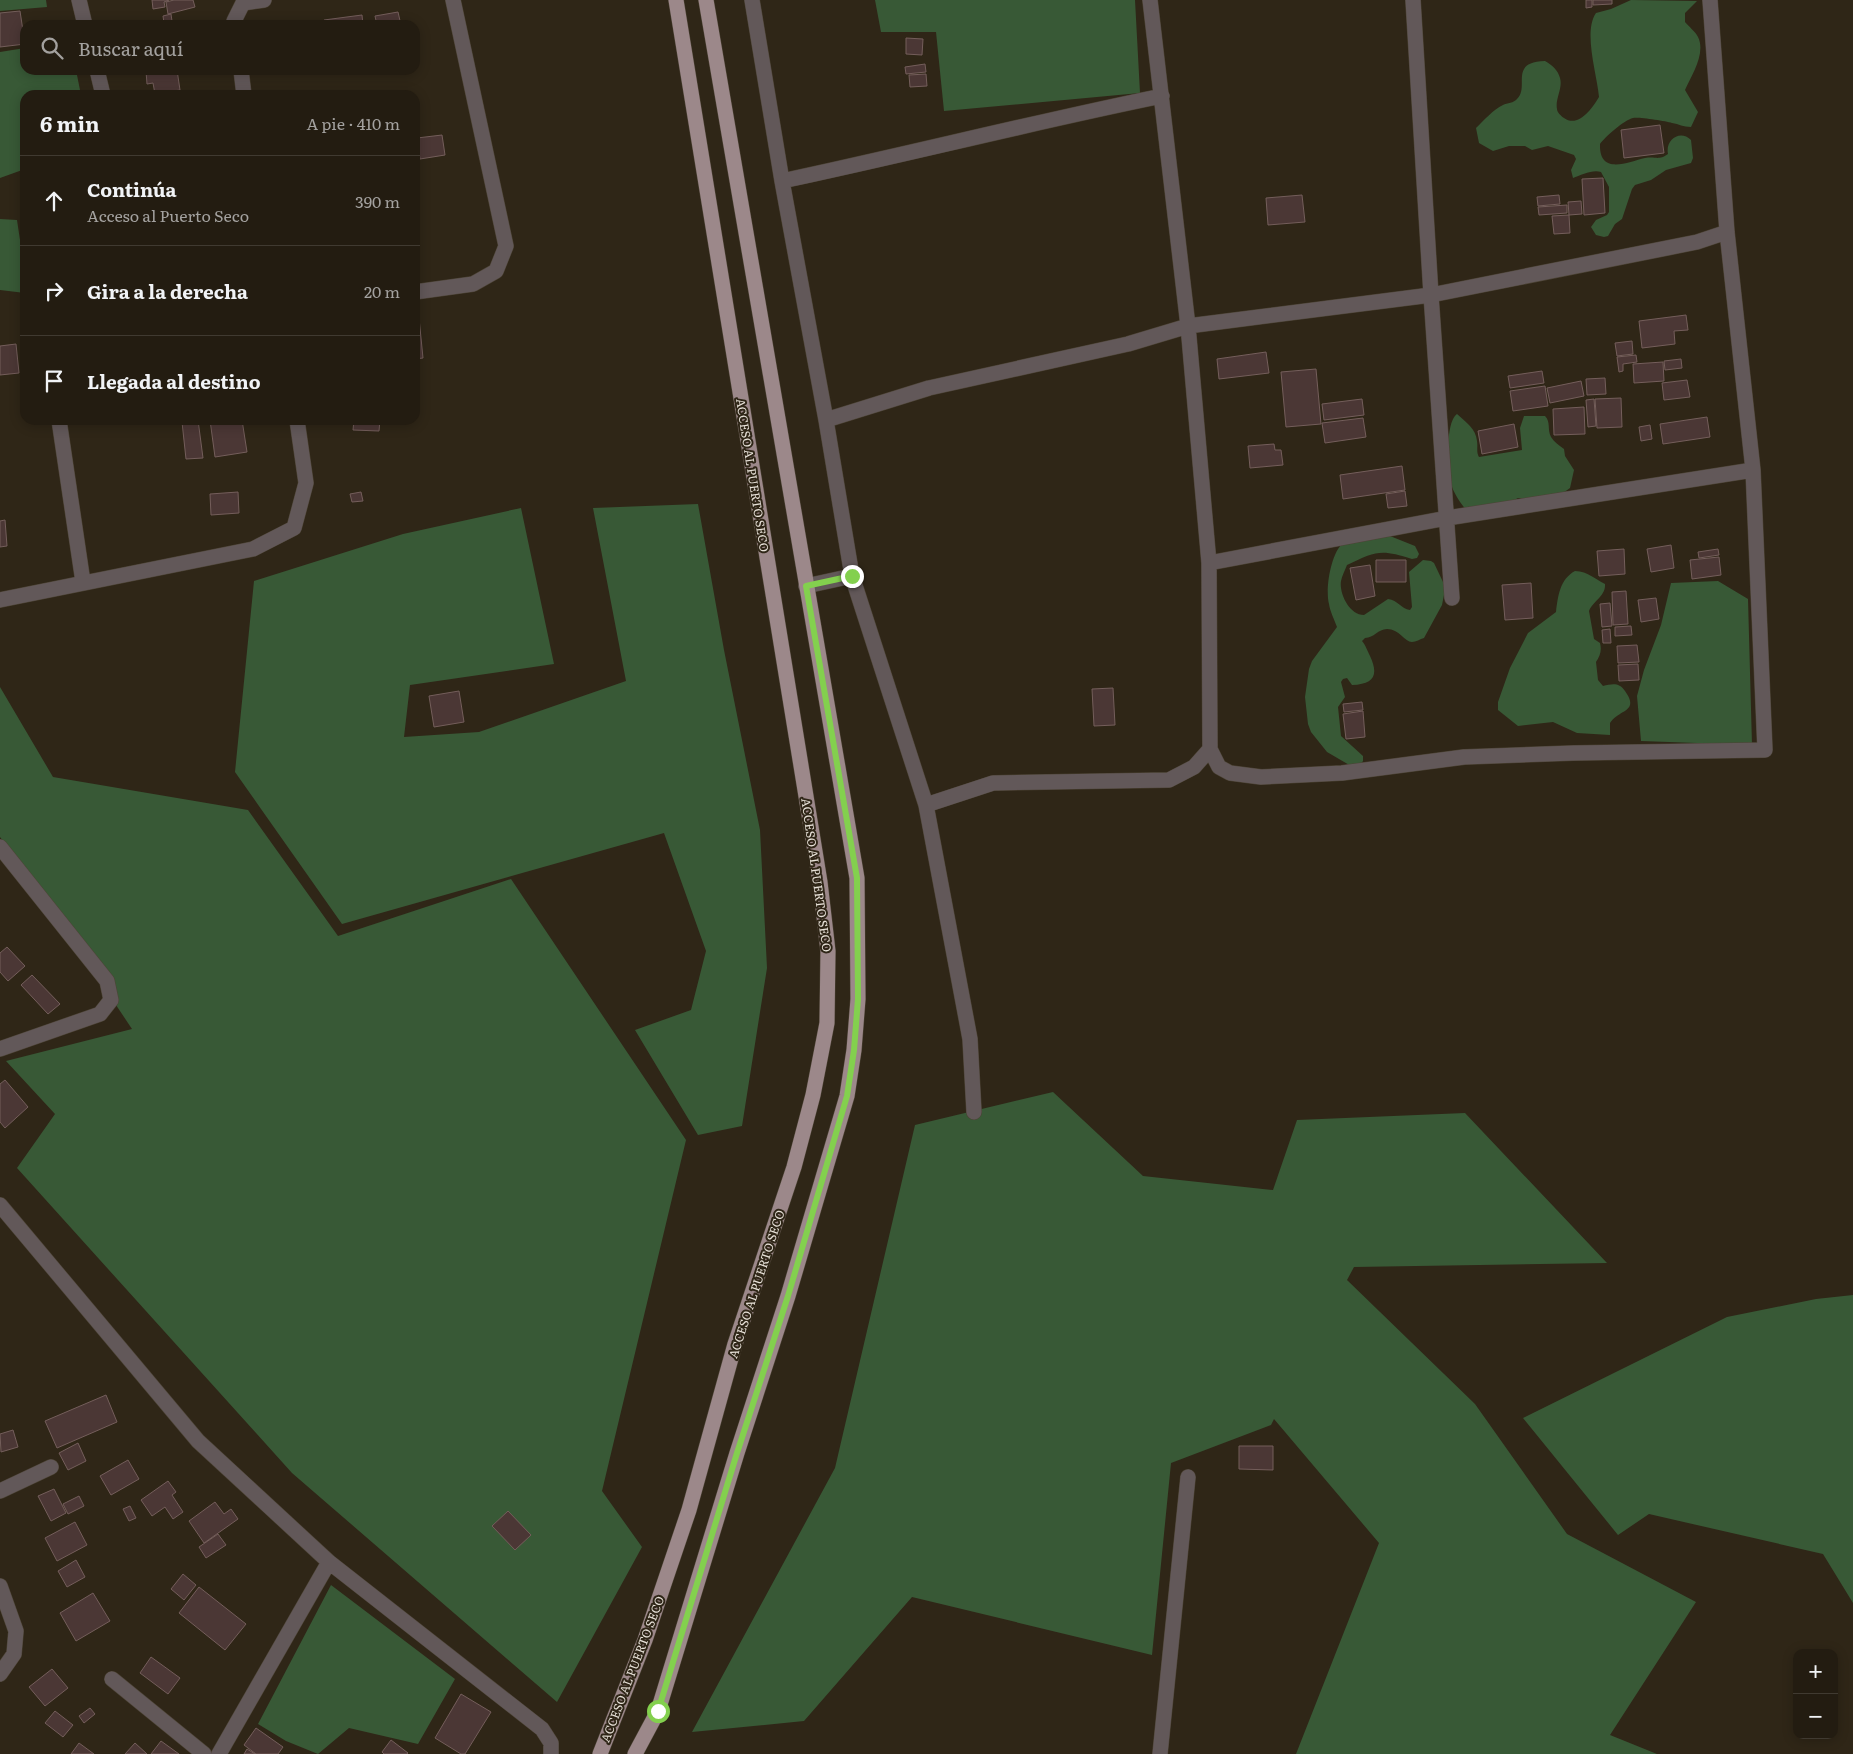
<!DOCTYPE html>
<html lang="es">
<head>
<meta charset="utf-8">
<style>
	:root { --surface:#231c11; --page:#2b251a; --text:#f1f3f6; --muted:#a3a19f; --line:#403a31 }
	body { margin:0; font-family:Literata,serif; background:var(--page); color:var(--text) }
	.controls { position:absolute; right:15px; bottom:15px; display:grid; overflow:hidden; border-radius:10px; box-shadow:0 2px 12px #0003 }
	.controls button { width:45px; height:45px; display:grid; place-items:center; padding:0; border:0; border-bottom:1px solid var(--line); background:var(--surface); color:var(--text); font:25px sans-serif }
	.stop { position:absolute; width:15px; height:15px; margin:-11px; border:4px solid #83d04e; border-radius:50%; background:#fff }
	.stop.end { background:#83d04e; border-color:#fff; box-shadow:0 1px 5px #0008 }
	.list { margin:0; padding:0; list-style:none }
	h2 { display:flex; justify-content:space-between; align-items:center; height:65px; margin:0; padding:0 20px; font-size:21px }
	h2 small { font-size:16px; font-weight:400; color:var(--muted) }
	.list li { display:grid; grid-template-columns:32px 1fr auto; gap:15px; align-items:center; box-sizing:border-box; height:90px; padding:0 20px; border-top:1px solid var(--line) }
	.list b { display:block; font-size:19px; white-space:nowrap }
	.list p { margin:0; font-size:16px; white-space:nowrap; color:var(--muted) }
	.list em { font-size:16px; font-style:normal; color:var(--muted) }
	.icon { flex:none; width:28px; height:28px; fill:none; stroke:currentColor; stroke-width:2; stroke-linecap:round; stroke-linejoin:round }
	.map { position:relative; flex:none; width:1853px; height:1754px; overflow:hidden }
	.search { position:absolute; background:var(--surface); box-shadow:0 2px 12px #0003; left:20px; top:20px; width:400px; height:55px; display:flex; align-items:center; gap:12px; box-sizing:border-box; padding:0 18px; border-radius:15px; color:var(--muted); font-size:19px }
	.panel { position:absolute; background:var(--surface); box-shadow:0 2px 12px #0003; left:20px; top:90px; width:400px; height:335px; border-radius:15px }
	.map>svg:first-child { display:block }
	.forest { fill:#385936 }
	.building { fill:#4b3735; stroke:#745e5b }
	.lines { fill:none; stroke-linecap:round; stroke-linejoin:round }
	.minor-casing { stroke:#4d4436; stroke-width:16 }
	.major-casing { stroke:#4d4436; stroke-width:16 }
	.minor { stroke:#625859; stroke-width:15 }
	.major { stroke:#9c888a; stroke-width:15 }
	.route { stroke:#83d04e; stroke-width:6 }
	.labels { text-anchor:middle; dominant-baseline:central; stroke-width:4; stroke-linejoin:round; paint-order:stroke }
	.street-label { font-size:12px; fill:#e8e2d9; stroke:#2f2617 }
</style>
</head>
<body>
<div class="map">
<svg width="1853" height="1754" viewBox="0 0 1853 1754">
	<rect width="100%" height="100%" fill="#2f2617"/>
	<!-- forest -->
	<path class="forest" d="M0,0H46L47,7L0,11Z
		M875,0H1135L1140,93L944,111L936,32H881Z
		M1631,0L1697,1L1685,13V22C1689,27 1695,31 1698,37C1706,53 1692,75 1685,90L1698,112L1691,127C1683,127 1679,124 1672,123C1665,121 1639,117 1633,118C1624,120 1605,137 1600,144C1599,176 1628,162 1645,158C1656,156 1658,161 1668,154C1665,140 1680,129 1691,140L1693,158L1691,163L1666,170L1651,180L1635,185L1632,189L1622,219L1615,224L1608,236L1604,237L1596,235L1591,227L1596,220L1607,215L1609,212V187L1601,172C1593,169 1581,175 1573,178L1571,170L1576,159L1574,155L1548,146L1532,150L1525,146H1509L1493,151L1479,143L1476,128C1484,120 1493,110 1503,105C1507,103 1514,103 1517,99C1530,87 1508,62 1545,61C1552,65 1558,70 1560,78C1563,88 1555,99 1557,109C1557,112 1561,116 1564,118C1578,128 1592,109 1599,97C1597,74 1583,32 1596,13L1611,9Z
		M25,48V70H76L81,95H25V169L0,178V52Z
		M0,219L17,220L25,273V293L0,290Z
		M1457,414C1466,422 1476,429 1477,441C1478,447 1476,452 1479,457L1522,450L1520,428L1524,416H1545C1551,422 1547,429 1551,437C1554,442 1559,445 1564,449L1565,456L1574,470L1570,488L1563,493L1530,500L1518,498L1507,504L1467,511C1461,504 1455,495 1452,487C1447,473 1445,422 1457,414Z
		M698,504L724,650L760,830L767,968L742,1126L698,1135L635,1030L691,1010L706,951L664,833L342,924L235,772L254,581L403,534L521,508L554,664L410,685L404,737L479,732L626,681L593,508Z
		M1390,536L1415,546L1419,554L1417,558L1412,559C1381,549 1376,551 1347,565C1345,570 1342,576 1341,581C1339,593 1349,615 1364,615L1388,599C1398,600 1401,609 1410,610L1412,607L1409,572L1423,560L1431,561L1434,563L1443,582L1445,590L1442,605L1424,638C1420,639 1416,642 1412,642C1405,642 1399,629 1387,629C1378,629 1374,638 1365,638L1362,641C1366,646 1367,650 1370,656C1379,675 1374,684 1352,685L1347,678L1343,679L1341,682L1345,697L1338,707L1341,736L1363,756V761L1360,765L1351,766L1327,752L1311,732L1308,724L1305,697L1309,669L1312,661L1337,627C1334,619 1330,611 1329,604C1325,589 1331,553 1343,543Z
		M1575,571C1589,572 1593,578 1605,584C1606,596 1593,601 1589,611L1594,639L1600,643C1602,651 1600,656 1596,662L1598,680L1603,686C1612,684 1619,682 1625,691C1640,712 1619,709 1610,723V735L1577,733L1553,722L1518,726L1498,710V702L1510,668L1528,633L1556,612C1558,596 1560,579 1575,571Z
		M1718,581L1748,599L1752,745L1641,741L1637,696L1644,670L1661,625L1671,583Z
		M0,687L53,777L248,810L338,936L511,879L686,1140L602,1491L642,1547L557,1702L292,1473L17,1168L55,1114L6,1061L132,1029L56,915L0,837Z
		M1053,1092L1143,1176L1273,1190L1297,1120L1465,1113L1607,1263L1354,1267L1347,1280L1475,1404L1567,1534L1696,1602L1610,1735L1657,1754H1296L1379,1543L1274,1419L1271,1425L1171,1463L1152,1655L912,1597L804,1721L692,1732L835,1468L915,1125Z
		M1853,1295V1603L1823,1554L1649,1514L1618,1535L1523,1418L1727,1317L1816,1299Z
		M331,1585L455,1679L418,1744L349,1728L318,1754L286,1741L258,1724Z"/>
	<!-- building -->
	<path class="building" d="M152,0H169L164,2L165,7L153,9Z
		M174,0H193L195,7L168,14L166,2Z
		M1586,0H1592V7L1586,8Z
		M1593,0H1612V4L1593,5Z
		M20,11L25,44L0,47V13Z
		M398,12L401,25H377L375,16Z
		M171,14L172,21L164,23L163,16Z
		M362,15L363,25H326L324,20Z
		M906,38L923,39L922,55L906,54Z
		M925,64L926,72L906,74L905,67Z
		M157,70H177L180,90L155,94L153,83L147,84L146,71Z
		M926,74L927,86L910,87L909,75Z
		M1660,125L1664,153L1624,158L1621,130Z
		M442,135L445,155L420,159L417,138Z
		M1603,178L1605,213L1584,215L1582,179Z
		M1302,195L1305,222L1268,225L1266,198Z
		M1559,195L1560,204L1538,206L1537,197Z
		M1581,201L1582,214L1569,215L1568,202Z
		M1567,205V213L1539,215L1538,207Z
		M1569,215L1570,233L1554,234L1552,216Z
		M1686,315L1688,330L1674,331L1675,344L1642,348L1639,321Z
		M419,318L423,358L415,359V319Z
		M1632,341L1633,354L1617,356L1615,343Z
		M16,344L19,373L0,375V346Z
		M1266,352L1269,373L1219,379L1217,359Z
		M1636,355L1637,362L1623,364V371L1619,372L1617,357Z
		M1681,359L1682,368L1665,370L1664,361Z
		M1663,362L1664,381L1634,383L1633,364Z
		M1316,369L1321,424L1286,427L1281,372Z
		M1542,371L1544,383L1510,388L1508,376Z
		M1605,378L1606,394L1587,395L1586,379Z
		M1687,380L1690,397L1664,400L1662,383Z
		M1581,381L1584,396L1550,403L1547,388Z
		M1545,386L1548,406L1513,411L1510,391Z
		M1621,398L1622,427L1597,428L1595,399Z
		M1362,399L1364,415L1324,420L1322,404Z
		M1594,399L1596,426L1588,427L1586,400Z
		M1584,407L1585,434L1554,435L1553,409Z
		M1707,417L1710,437L1663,444L1660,424Z
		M1363,418L1366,437L1325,443L1322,423Z
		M198,420L203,458L186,459L182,422Z
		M210,420H242L247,452L215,457Z
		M354,420H380L379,431L353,430Z
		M1514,424L1518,447L1482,454L1478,431Z
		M1650,425L1652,439L1641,441L1639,427Z
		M1274,444L1275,450H1281L1283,465L1250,468L1248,446Z
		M1402,466L1405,490L1343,499L1340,475Z
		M1405,491L1407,506L1388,508L1386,494Z
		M238,492L239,513L211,515L210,494Z
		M361,492L363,501L352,502L350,494Z
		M5,520L7,546L0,547V521Z
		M1671,545L1674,568L1651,572L1647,549Z
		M1624,549L1625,574L1599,576L1597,551Z
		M1718,549L1719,555L1699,558L1698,552Z
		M1719,557L1721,575L1692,579L1690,560Z
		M1376,560H1406V582H1376Z
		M1370,565L1375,596L1356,600L1350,568Z
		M1531,583L1533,618L1505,620L1502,585Z
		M1626,591L1628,624L1613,625L1612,592Z
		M1656,598L1659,619L1641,622L1638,600Z
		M1610,603L1612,626L1602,627L1600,604Z
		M1631,626L1632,635L1615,636V627Z
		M1610,629L1611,643H1603L1602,630Z
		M1637,645L1639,662L1618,663L1617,646Z
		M1638,664L1639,680L1619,681L1618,665Z
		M1113,688L1115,725L1094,726L1092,689Z
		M459,691L464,722L434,727L429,696Z
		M1362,702L1363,710L1344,712L1343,704Z
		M1363,711L1365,737L1346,739L1343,714Z
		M7,947L25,966L8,981L0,972V953Z
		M32,975L60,1004L48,1014L21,985Z
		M5,1080L28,1107L5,1128L0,1122V1084Z
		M106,1395L117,1422L57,1448L45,1421Z
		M13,1430L18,1447L1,1452L0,1434Z
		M78,1443L86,1461L68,1470L59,1453Z
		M1239,1446H1273V1470L1239,1469Z
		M128,1460L139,1479L111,1495L100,1476Z
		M168,1481L176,1492L172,1495L183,1512L173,1519L165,1507L152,1516L141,1500Z
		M54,1489L66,1513L51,1521L38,1496Z
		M79,1496L84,1506L68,1514L63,1504Z
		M215,1502L224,1514L231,1509L238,1519L204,1543L189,1521Z
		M130,1506L136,1518L129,1521L123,1509Z
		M508,1511L531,1535L515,1550L492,1526Z
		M75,1522L87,1545L57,1561L45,1538Z
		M218,1534L226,1545L206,1558L199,1547Z
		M76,1560L85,1577L67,1587L58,1571Z
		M183,1574L196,1585L184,1600L171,1589Z
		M199,1587L246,1624L225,1650L179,1613Z
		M93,1593L110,1621L76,1641L60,1613Z
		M151,1657L180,1678L168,1694L140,1673Z
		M52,1669L68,1688L45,1706L29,1687Z
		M461,1694L491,1712L465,1754H461L435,1738Z
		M90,1708L95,1714L84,1723L79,1716Z
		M55,1711L73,1725L63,1737L45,1723Z
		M256,1728L283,1747L278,1754H256L244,1745Z
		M391,1740L408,1753L407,1754H384L382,1752Z
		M161,1741L179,1754H151Z
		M79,1743L94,1754H71Z
		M135,1743L147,1754H125Z
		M247,1749L255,1754H244Z"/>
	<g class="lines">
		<!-- minor casing -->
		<g class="minor-casing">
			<path id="minor" d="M79,0L85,25
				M752,0L782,181L826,420L852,576L926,805L970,1039L974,1112
				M1413,0L1431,295L1452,598
				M235,25L234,21L243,3L264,0
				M97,70L103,95
				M241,70L244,95
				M782,181C909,154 1034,122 1162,96
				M415,292L473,284L496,271L506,246L453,0
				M59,420L83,582
				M826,420L929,388L1128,344L1188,326L1431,295L1697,242L1727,232
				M1209,563L1447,518L1753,470
				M806,586L852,576
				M0,600L253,549L294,528L306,483L297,420
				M1210,749L1219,767L1230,773L1261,777L1342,773L1464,757L1574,753L1765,750L1753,470L1727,232L1710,0
				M926,805L993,783L1169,780L1194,767L1210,749L1209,563L1188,326L1150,0
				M0,847L107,981L111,1000L100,1014L0,1049
				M0,1205L198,1441L329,1562L542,1729L551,1743V1754
				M0,1491L51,1467
				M0,1586L16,1631L14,1654L0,1674
				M112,1679L204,1754
				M219,1754L329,1562
				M1160,1754L1188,1477"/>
		</g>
		<!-- major casing -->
		<g class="major-casing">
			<path id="major" d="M600,1754L645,1640L689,1510L735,1344L794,1167L813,1095L827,1023L828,951L820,882L676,0
				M635,1754L658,1711L737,1453L788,1296L847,1096L854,1050L858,999L857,878L706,0"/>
		</g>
		<!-- minor -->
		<use href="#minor" class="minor"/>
		<!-- major -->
		<use href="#major" class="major"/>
	</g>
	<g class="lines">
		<!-- route -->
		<path class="route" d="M658,1711L737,1453L788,1296L847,1096L854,1050L858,999L857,878L806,586L852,576"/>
	</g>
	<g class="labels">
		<!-- street labels -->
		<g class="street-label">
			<text transform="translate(753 475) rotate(81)">ACCESO AL PUERTO SECO</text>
			<text transform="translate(817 875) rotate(82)">ACCESO AL PUERTO SECO</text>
			<text transform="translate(756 1284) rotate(-72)">ACCESO AL PUERTO SECO</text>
			<text transform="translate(632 1669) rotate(-69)">ACCESO AL PUERTO SECO</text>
		</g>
	</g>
</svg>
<div class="controls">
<button>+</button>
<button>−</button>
</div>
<div class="stop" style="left:658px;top:1711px"></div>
<div class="stop end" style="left:852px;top:576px"></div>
<div class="search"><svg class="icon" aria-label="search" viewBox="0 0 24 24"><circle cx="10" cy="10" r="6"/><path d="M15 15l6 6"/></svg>Buscar aquí</div>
<section class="panel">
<h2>6 min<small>A pie · 410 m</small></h2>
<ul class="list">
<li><svg class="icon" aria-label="ahead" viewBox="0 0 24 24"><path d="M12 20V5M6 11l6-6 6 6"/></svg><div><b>Continúa</b><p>Acceso al Puerto Seco</p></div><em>390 m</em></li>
<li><svg class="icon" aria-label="right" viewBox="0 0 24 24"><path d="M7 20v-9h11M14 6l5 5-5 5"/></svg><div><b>Gira a la derecha</b></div><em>20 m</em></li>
<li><svg class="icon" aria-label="arrive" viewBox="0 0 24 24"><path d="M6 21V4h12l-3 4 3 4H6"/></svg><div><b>Llegada al destino</b></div></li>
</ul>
</section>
</div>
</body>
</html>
